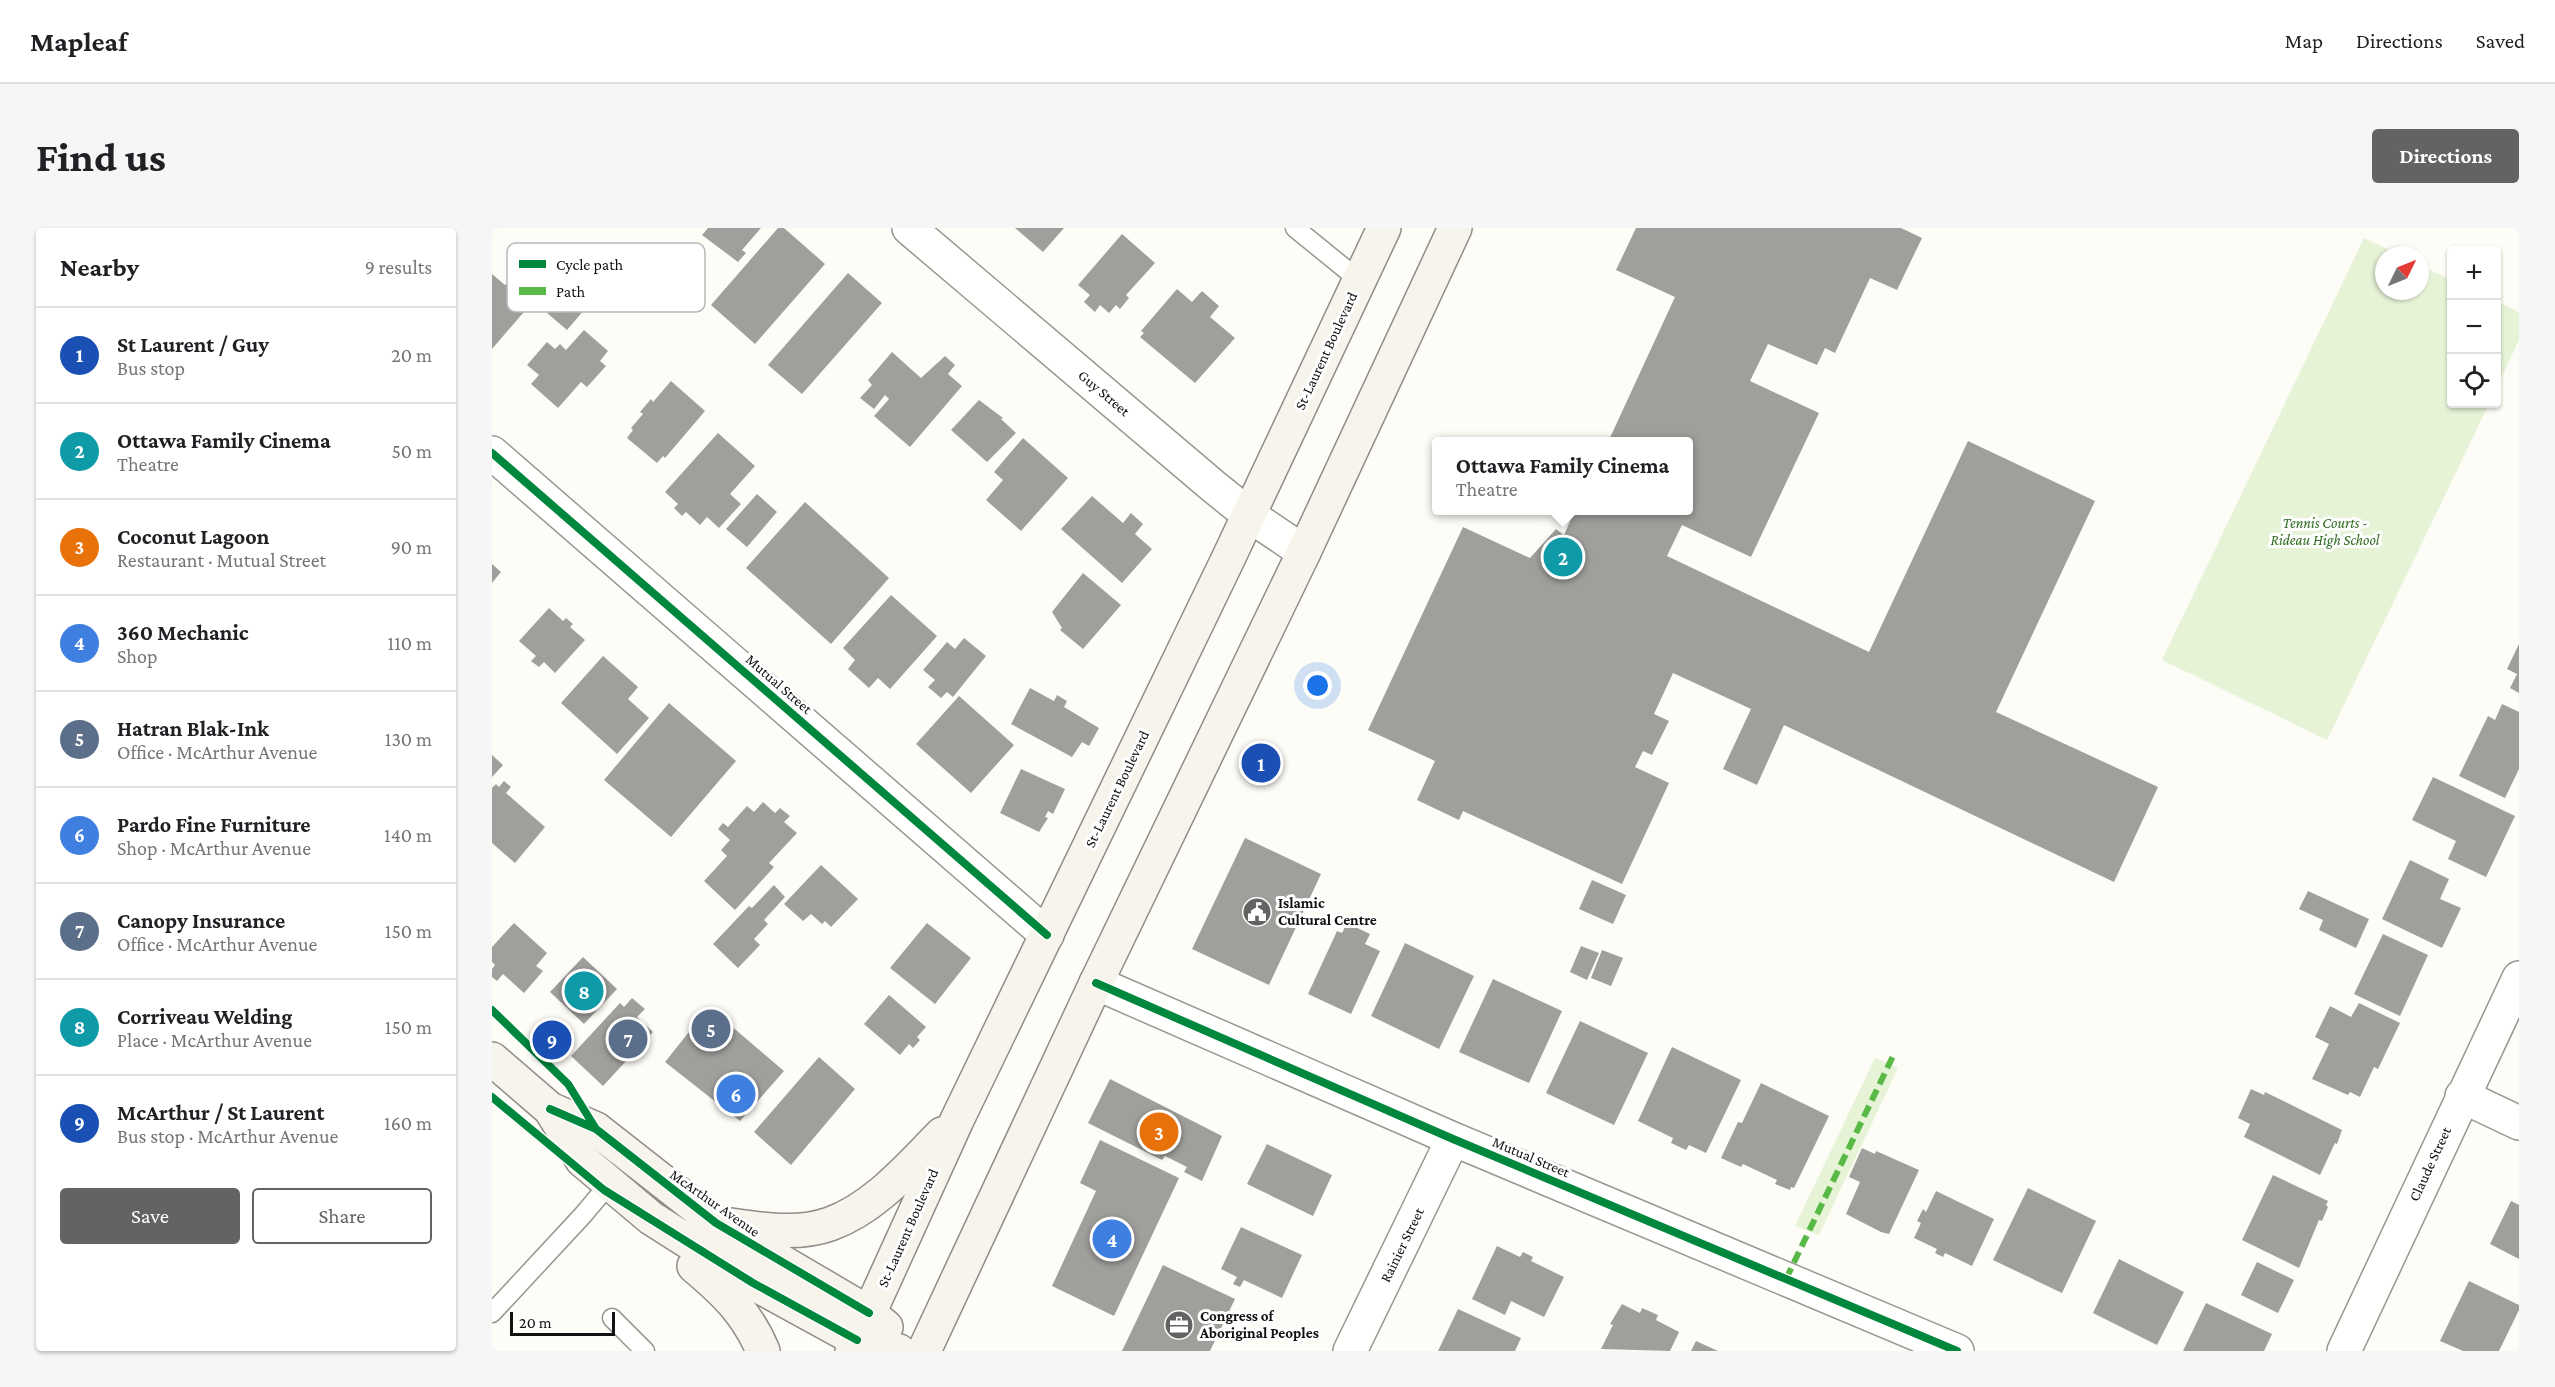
<!DOCTYPE html>
<html lang="en">
<head>
<meta charset="utf-8">
<style>
	:root { --surface:#fff; --page:#f6f6f6; --text:#202124; --muted:#757577; --line:#e0e0e0; --accent:#646362 }
	body { margin:0; font-family:"Crimson Pro",serif; background:var(--page); color:var(--text) }
	.controls { position:absolute; right:18px; top:18px; display:grid; overflow:hidden; border-radius:6px; box-shadow:0 2px 4px #0004 }
	.controls button { width:54px; height:54px; display:grid; place-items:center; padding:0; border:0; border-bottom:2px solid var(--line); background:var(--surface); color:var(--text); font:30px sans-serif }
	.compass { position:absolute; left:1883px; top:18px; width:54px; height:54px; border-radius:50%; background:var(--surface); box-shadow:0 2px 4px #0004; rotate:47deg }
	.scale { position:absolute; left:18px; bottom:15px; width:105px; box-sizing:border-box; padding-left:6px; border:3px solid #111; border-top:0; font-size:16px; line-height:21px; white-space:nowrap; color:#111; -webkit-text-stroke:4px #fff; paint-order:stroke }
	.you { position:absolute; left:826px; top:458px; width:21px; height:21px; margin:-15px; border:4px solid #fff; border-radius:50%; background:#1a73e8; box-shadow:0 0 0 9px #1a73e833 }
	.badge { display:grid; place-items:center; width:39px; height:39px; border-radius:50%; background:var(--accent); color:#fff; font-size:20px; font-weight:700 }
	.pin { position:absolute; translate:-50% -50%; border:3px solid #fff; box-shadow:0 2px 6px #0006 }
	.popup { position:absolute; left:940px; top:209px; width:261px; height:78px; box-sizing:border-box; display:grid; place-content:center; border-radius:6px; background:var(--surface); filter:drop-shadow(0 2px 4px #0005); font-size:20px; white-space:nowrap; color:var(--muted) }
	.popup b { font-size:22px; color:var(--text) }
	.popup::after { content:''; position:absolute; left:50%; top:100%; margin-left:-12px; border:12px solid transparent; border-top-color:var(--surface) }
	.list { margin:0; padding:0; list-style:none }
	h2 { display:flex; justify-content:space-between; align-items:center; height:78px; margin:0; padding:0 24px; font-size:26px }
	h2 small { font-size:20px; font-weight:400; color:var(--muted) }
	.list li { display:grid; grid-template-columns:39px 1fr auto; gap:18px; align-items:center; box-sizing:border-box; height:96px; padding:0 24px; border-top:2px solid var(--line) }
	.list b { display:block; font-size:22px; white-space:nowrap }
	.list p { margin:0; font-size:20px; white-space:nowrap; color:var(--muted) }
	.list em { font-size:20px; font-style:normal; color:var(--muted) }
	.actions { display:flex; gap:12px; padding:18px 24px }
	.actions a { flex:1; padding:14px 0; border:2px solid var(--accent); border-radius:6px; text-align:center; font-size:21px; color:var(--accent) }
	.actions .main { background:var(--accent); color:#fff }
	.icon { flex:none; width:33px; height:33px; fill:none; stroke:currentColor; stroke-width:2; stroke-linecap:round; stroke-linejoin:round }
	.map { position:relative; flex:none; width:2027px; height:1123px; overflow:hidden; border-radius:6px }
	header { display:flex; align-items:center; gap:36px; box-sizing:border-box; height:84px; padding:0 30px; background:var(--surface); border-bottom:2px solid var(--line) }
	header strong { font-size:28px }
	nav { display:flex; gap:33px; margin-inline-start:auto; font-size:21px }
	.intro { display:flex; align-items:center; justify-content:space-between; box-sizing:border-box; height:144px; padding:0 36px }
	h1 { margin:0; font-size:42px }
	.button { padding:15px 27px; border-radius:6px; background:var(--accent); color:#fff; font-size:21px; font-weight:700 }
	main { display:flex; gap:36px; padding:0 36px }
	aside { flex:1; background:var(--surface); border-radius:6px; box-shadow:0 2px 4px #0004 }
	.map>svg:first-child { display:block }
	.green { fill:#e7f3d7 }
	.building { fill:#a19f9c }
	.lines { fill:none; stroke-linecap:round; stroke-linejoin:round }
	.service-casing { stroke:#979795; stroke-width:21 }
	.minor-casing { stroke:#979795; stroke-width:36 }
	.secondary-casing { stroke:#8e8d8b; stroke-width:36 }
	.service { stroke:#fffffe; stroke-width:18 }
	.minor { stroke:#fffffe; stroke-width:33 }
	.secondary { stroke:#f6f4eb; stroke-width:33 }
	.quiet { stroke:#58b947; stroke-width:6; stroke-dasharray:12 6; stroke-linecap:butt }
	.cycleway-casing { stroke:#fff; stroke-width:11 }
	.cycleway { stroke:#00873e; stroke-width:8 }
	.labels { text-anchor:middle; dominant-baseline:central; stroke-width:6; stroke-linejoin:round; paint-order:stroke }
	.street-label { font-size:15px; fill:#111; stroke:#fff }
	.park-label { font-size:15px; font-style:italic; fill:#2f6b1f; stroke:#fff }
	.poi-label { font-size:15px; font-weight:bold; fill:#111; stroke:#fff; text-anchor:start }
	.key { fill:#fff; stroke:#b8b8b8; stroke-width:1.5 }
	.key-label { font-size:16px; fill:#111 }
</style>
</head>
<body>
<header>
<strong>Mapleaf</strong>
<nav><a>Map</a><a>Directions</a><a>Saved</a></nav>
</header>
<div class="intro"><h1>Find us</h1><a class="button">Directions</a></div>
<main>
<aside>
<h2>Nearby<small>9 results</small></h2>
<ul class="list">
<li><span class="badge" style="background:#1a4fb4">1</span><div><b>St Laurent / Guy</b><p>Bus stop</p></div><em>20 m</em></li>
<li><span class="badge" style="background:#0f9aa8">2</span><div><b>Ottawa Family Cinema</b><p>Theatre</p></div><em>50 m</em></li>
<li><span class="badge" style="background:#e8710a">3</span><div><b>Coconut Lagoon</b><p>Restaurant · Mutual Street</p></div><em>90 m</em></li>
<li><span class="badge" style="background:#3f7fe0">4</span><div><b>360 Mechanic</b><p>Shop</p></div><em>110 m</em></li>
<li><span class="badge" style="background:#5c6f8a">5</span><div><b>Hatran Blak-Ink</b><p>Office · McArthur Avenue</p></div><em>130 m</em></li>
<li><span class="badge" style="background:#3f7fe0">6</span><div><b>Pardo Fine Furniture</b><p>Shop · McArthur Avenue</p></div><em>140 m</em></li>
<li><span class="badge" style="background:#5c6f8a">7</span><div><b>Canopy Insurance</b><p>Office · McArthur Avenue</p></div><em>150 m</em></li>
<li><span class="badge" style="background:#0f9aa8">8</span><div><b>Corriveau Welding</b><p>Place · McArthur Avenue</p></div><em>150 m</em></li>
<li><span class="badge" style="background:#1a4fb4">9</span><div><b>McArthur / St Laurent</b><p>Bus stop · McArthur Avenue</p></div><em>160 m</em></li>
</ul>
<div class="actions"><a class="main">Save</a><a>Share</a></div>
</aside>
<div class="map">
<svg width="2027" height="1123" viewBox="0 0 2027 1123">
	<rect width="100%" height="100%" fill="#fdfcf7"/>
	<!-- green -->
	<path class="green" d="M1872,10L1908,27H1892V63H1928V37L1959,52L1960,176H1997L1835,512L1670,432Z
		M2005,73L2027,84V112L2005,159Z
		M1383,830L1406,840L1327,1007L1303,998Z"/>
	<!-- building -->
	<path class="building" d="M216,0H269L250,22L254,25L246,34L210,7Z
		M286,0H292L333,36L263,116L219,77Z
		M523,0H572L551,24Z
		M1144,0H1409L1430,10L1405,62L1378,50L1343,125L1333,120L1325,137L1276,116L1258,153L1327,185L1259,329L1190,297L1175,328L1377,424L1476,213L1603,273L1504,484L1666,559L1622,654L1292,497L1265,557L1231,541L1259,481L1181,445L1162,486L1177,493L1160,527L1151,523L1143,539L1177,555L1130,656L971,583L967,592L925,572L943,533L876,502L971,299L1038,330L1064,301L1072,307L1083,282H1197V214H1116L1183,69L1124,42Z
		M630,6L663,35L634,67L637,70L628,81L624,77L617,85L608,77L603,84L592,74L598,67L586,57Z
		M74,25L86,35L67,59L54,48Z
		M90,45L104,57L98,63L104,68L75,102L55,85Z
		M356,45L390,75L310,166L276,137Z
		M0,46L13,57L22,49L42,66L33,75L37,78L0,121Z
		M685,61L700,74L710,63L727,78L718,89L743,110L703,155L648,109L652,105L649,103Z
		M92,102L116,123L108,133L114,138L95,159L89,154L66,180L39,156L47,147L35,137L55,114L63,121L68,116L74,122Z
		M400,124L429,150L453,128L463,137L456,146L470,158L418,219L382,188L397,171L393,167L382,181L368,170L380,157L376,152Z
		M179,153L213,183L173,230L171,228L165,235L135,210L141,202L139,200L151,186L148,184L159,171L161,174Z
		M487,172L511,190L509,191L524,205L495,234L459,202Z
		M226,205L263,238L238,266L249,276L227,300L215,289L208,297L194,284L190,288L182,280L186,276L173,264Z
		M531,210L576,250L529,303L494,272L511,252L502,244Z
		M265,266L285,284L255,319L234,301Z
		M600,268L631,295L639,285L651,296L643,306L660,321L630,355L569,301Z
		M313,274L397,350L339,416L254,340Z
		M0,336L9,344L0,355Z
		M591,345L629,377L591,421L568,402L570,400L560,384Z
		M399,367L445,408L398,461L386,450L377,460L356,441L363,432L351,420Z
		M57,380L71,393L74,390L81,396L78,399L93,412L63,445L52,434L47,439L39,433L44,428L27,413Z
		M472,410L494,428L461,469L455,464L449,470L436,459L443,452L431,442L455,414L463,421Z
		M2027,416V465L2018,460L2025,446L2015,441Z
		M111,428L146,459L136,471L157,490L125,526L69,475Z
		M538,460L562,473L565,467L575,473L572,479L607,500L597,518L590,514L580,529L519,496Z
		M467,468L522,517L479,565L424,516Z
		M177,475L244,533L179,609L112,552Z
		M2010,476L2027,484V541L2013,570L1967,548L1996,488L2003,492Z
		M0,527L11,537L0,549Z
		M529,541L573,561L561,586L556,583L553,589L556,590L547,604L508,585Z
		M1941,549L2023,588L1994,649L1956,631L1964,613L1920,592Z
		M12,553L19,559L14,565L53,599L23,635L0,615V560L4,556L7,559Z
		M271,574L283,585L288,580L298,588L292,594L305,605L277,635L282,639L243,682L212,653L235,628L229,622L238,612L226,601L231,595L236,599L255,578L262,584Z
		M753,610L829,646L777,757L700,721Z
		M1918,632L1957,651L1948,671L1969,680L1950,720L1890,691Z
		M329,637L366,671L339,699L333,693L330,696L319,686L311,693L292,676Z
		M1100,652L1134,667L1121,696L1087,681Z
		M282,657L293,669L272,692L276,696L262,711L268,717L246,740L221,716L257,678L260,680Z
		M1816,663L1877,691L1864,720L1827,702L1831,692L1807,681Z
		M22,695L55,725L44,738L51,743L32,765L11,746L5,753L0,749V741L3,737L0,734V719Z
		M435,695L479,730L443,776L398,740Z
		M855,695L878,706L873,716L888,723L859,786L816,766L845,703L850,705Z
		M1891,706L1936,727L1908,788L1862,766Z
		M913,715L982,748L947,821L879,788Z
		M1089,718L1107,725L1095,752L1078,744Z
		M1110,722L1131,730L1119,758L1099,750Z
		M91,729L125,761L92,796L58,764Z
		M1001,751L1070,783L1037,855L967,824Z
		M397,767L434,799L425,809L428,812L421,820L417,816L408,827L372,796Z
		M140,770L153,781L145,789L161,804L111,858L79,828L128,775L132,779Z
		M1867,775L1908,795L1886,841L1882,839L1868,869L1858,864L1856,867L1820,851L1837,816L1823,809L1838,778L1859,789Z
		M217,779L292,843L248,893L173,834Z
		M1088,793L1156,825L1122,897L1054,865Z
		M1180,819L1249,852L1214,925L1197,917L1194,922L1179,915L1181,910L1146,893Z
		M327,829L363,861L299,937L262,904Z
		M618,851L730,908L710,953L692,944L695,939L673,928L670,932L596,895Z
		M1269,855L1337,888L1302,960L1299,959L1298,962L1283,956L1285,952L1251,936L1249,939L1229,930L1246,894L1250,895Z
		M1759,861L1772,867L1773,864L1850,902L1845,916L1843,915L1828,947L1752,909L1758,896L1746,890Z
		M608,912L687,950L622,1088L560,1058L604,963L588,955Z
		M775,916L840,947L821,988L755,956Z
		M1370,920L1383,926L1384,923L1427,942L1397,1006L1389,1004L1354,986L1368,954L1357,949Z
		M1781,947L1836,973L1834,977L1836,979L1830,993L1827,992L1807,1040L1750,1012Z
		M1536,960L1604,993L1570,1065L1501,1032Z
		M1444,963L1502,991L1480,1038L1453,1025L1451,1029L1443,1025L1445,1021L1422,1010L1429,995L1425,993L1431,981L1434,984Z
		M2019,973L2027,977V1031L1998,1016Z
		M749,999L810,1027L790,1070L752,1052L748,1059L741,1056L745,1049L729,1041Z
		M1005,1018L1028,1029L1031,1024L1041,1029L1039,1033L1072,1049L1052,1089L1019,1073L1013,1087L980,1071Z
		M1627,1031L1692,1064L1665,1117L1601,1085Z
		M1765,1034L1802,1052L1786,1085L1749,1067Z
		M671,1037L743,1071L718,1123H630Z
		M1977,1053L2027,1077V1082L2007,1123H1971L1948,1113Z
		M1714,1075L1780,1106L1772,1123H1691Z
		M1130,1076L1148,1085L1150,1080L1166,1087L1164,1092L1187,1104L1178,1123L1109,1121L1121,1097L1118,1096Z
		M966,1081L1029,1110L1023,1123H946Z
		M1204,1113L1226,1123H1199Z"/>
	<g class="lines">
		<!-- service casing -->
		<g class="service-casing">
			<path id="service" d="M803,0L867,52
				M0,1085L91,987L117,956
				M120,1090L153,1123"/>
		</g>
		<!-- minor casing -->
		<g class="minor-casing">
			<path id="minor" d="M417,0L721,258L757,287L812,324
				M0,225L555,707
				M604,755L961,911L1465,1123
				M1970,868L2027,895
				M858,1123L961,911
				M1852,1123L2027,750"/>
		</g>
		<!-- secondary casing -->
		<g class="secondary-casing">
			<path id="secondary" d="M0,831L58,881L90,932L159,990L261,1055L365,1112L407,1123
				M58,881L104,901L224,995L377,1085L394,1099
				M232,996C266,1001 305,1008 338,996C383,980 418,938 450,906
				M202,1038C233,1064 255,1085 271,1123
				M360,1123L465,892L736,331L892,0
				M432,1123L604,755L812,324L963,0"/>
		</g>
		<!-- service -->
		<use href="#service" class="service"/>
		<!-- minor -->
		<use href="#minor" class="minor"/>
		<!-- secondary -->
		<use href="#secondary" class="secondary"/>
		<!-- quiet -->
		<path class="quiet" d="M1294,1051L1402,826"/>
		<!-- cycleway casing -->
		<g class="cycleway-casing">
			<path id="cycleway" d="M0,225L555,707
				M604,755L961,911L1465,1123
				M0,782L76,856L104,901
				M0,869L112,962L261,1055L365,1112
				M58,881L104,901L224,995L377,1085"/>
		</g>
		<!-- cycleway -->
		<use href="#cycleway" class="cycleway"/>
	</g>
	<!-- icons -->
	<defs>
		<g id="civic-disc" transform="scale(1.5)"><circle r="9.5" fill="#646362" stroke="#fff"/><path d="M-.6-6.5H3V-4.5H.6V-3L4-1V1h2V6H-6V1h2V-1L-.6-3ZM-1.2 2.5V6h2.4V2.5Z" fill="#fff"/></g>
		<g id="office-disc" transform="scale(1.5)"><circle r="9.5" fill="#646362" stroke="#fff"/><path d="M-6-3h4V-5.5h4V-3h4V5H-6ZM-1-4.5V-3h2v-1.5ZM-6 0V1H6V0Z" fill="#fff"/></g>
	</defs>
	<g fill-rule="evenodd">
		<use href="#civic-disc" x="765" y="684"/>
		<use href="#office-disc" x="687" y="1097"/>
	</g>
	<g class="labels">
		<!-- street labels -->
		<g class="street-label">
			<text transform="translate(834 123) rotate(-65)">St-Laurent Boulevard</text>
			<text transform="translate(612 165) rotate(40)">Guy Street</text>
			<text transform="translate(287 456) rotate(41)">Mutual Street</text>
			<text transform="translate(625 561) rotate(-64)">St-Laurent Boulevard</text>
			<text transform="translate(1039 929) rotate(23)">Mutual Street</text>
			<text transform="translate(1938 936) rotate(-65)">Claude Street</text>
			<text transform="translate(223 975) rotate(35)">McArthur Avenue</text>
			<text transform="translate(416 1000) rotate(-66)">St-Laurent Boulevard</text>
			<text transform="translate(910 1017) rotate(-64)">Rainier Street</text>
		</g>
		<!-- park labels -->
		<g class="park-label">
			<text x="1833" y="295">Tennis Courts -<tspan x="1833" dy="17">Rideau High School</tspan></text>
		</g>
		<!-- poi labels -->
		<g class="poi-label">
			<text x="786" y="675">Islamic<tspan x="786" dy="17">Cultural Centre</tspan></text>
			<text x="708" y="1088">Congress of<tspan x="708" dy="17">Aboriginal Peoples</tspan></text>
		</g>
	</g>
	<!-- legend -->
	<rect x="15" y="15" width="198" height="69" rx="9" class="key"/>
	<rect x="27" y="32" width="27" height="8" fill="#00873e"/>
	<rect x="27" y="59" width="27" height="8" fill="#58b947"/>
	<g class="key-label">
		<text x="64" y="42">Cycle path</text>
		<text x="64" y="69">Path</text>
	</g>
</svg>
<div class="controls">
<button>+</button>
<button>−</button>
<button><svg class="icon" aria-label="locate" viewBox="0 0 24 24"><circle cx="12" cy="12" r="6"/><path d="M12 2v4M12 18v4M2 12h4M18 12h4"/></svg></button>
</div>
<svg class="compass" viewBox="-18 -18 36 36"><path d="M0-13l5 13h-10z" fill="#e53935"/><path d="M0 13l5-13h-10z" fill="#757577"/></svg>
<div class="scale">20 m</div>
<div class="you"></div>
<div class="pin badge" style="left:769px;top:535px;background:#1a4fb4">1</div>
<div class="pin badge" style="left:1071px;top:329px;background:#0f9aa8">2</div>
<div class="popup"><b>Ottawa Family Cinema</b>Theatre</div>
<div class="pin badge" style="left:667px;top:904px;background:#e8710a">3</div>
<div class="pin badge" style="left:620px;top:1011px;background:#3f7fe0">4</div>
<div class="pin badge" style="left:219px;top:801px;background:#5c6f8a">5</div>
<div class="pin badge" style="left:244px;top:866px;background:#3f7fe0">6</div>
<div class="pin badge" style="left:136px;top:811px;background:#5c6f8a">7</div>
<div class="pin badge" style="left:92px;top:763px;background:#0f9aa8">8</div>
<div class="pin badge" style="left:60px;top:812px;background:#1a4fb4">9</div>
</div>
</main>
</body>
</html>
